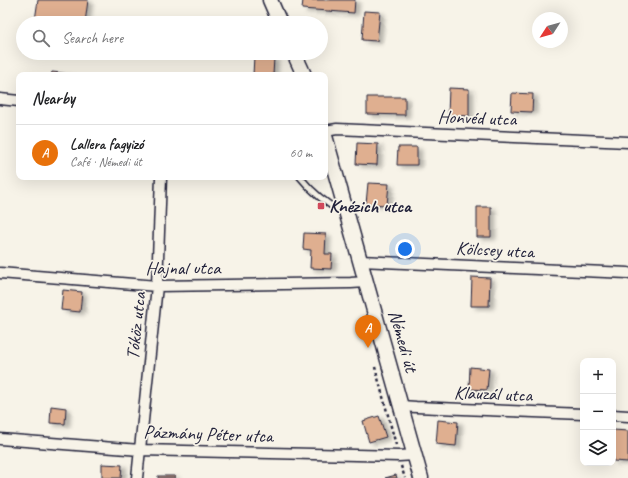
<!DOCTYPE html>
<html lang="en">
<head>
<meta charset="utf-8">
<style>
	:root { --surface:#fff; --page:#f6f6f6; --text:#202124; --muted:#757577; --line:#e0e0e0; --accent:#d1495b }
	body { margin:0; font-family:Caveat,sans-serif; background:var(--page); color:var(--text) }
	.controls { position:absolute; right:12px; bottom:12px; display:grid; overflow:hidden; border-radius:8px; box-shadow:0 4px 16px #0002 }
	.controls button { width:36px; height:36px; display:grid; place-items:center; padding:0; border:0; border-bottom:1px solid var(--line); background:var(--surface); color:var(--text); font:20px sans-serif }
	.compass { position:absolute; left:532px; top:12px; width:36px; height:36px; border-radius:50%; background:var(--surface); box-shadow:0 4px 16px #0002; rotate:234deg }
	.you { position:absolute; left:405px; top:249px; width:14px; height:14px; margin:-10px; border:3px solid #fff; border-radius:50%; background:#1a73e8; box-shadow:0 0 0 6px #1a73e833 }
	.badge { display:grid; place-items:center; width:26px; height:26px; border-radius:50%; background:var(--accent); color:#fff; font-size:13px; font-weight:700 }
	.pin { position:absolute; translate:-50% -33px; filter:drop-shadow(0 1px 2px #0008) }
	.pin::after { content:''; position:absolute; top:21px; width:14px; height:12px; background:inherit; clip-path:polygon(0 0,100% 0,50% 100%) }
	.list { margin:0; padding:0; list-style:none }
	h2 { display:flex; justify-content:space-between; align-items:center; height:52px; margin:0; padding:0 16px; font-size:17px }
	h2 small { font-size:13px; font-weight:400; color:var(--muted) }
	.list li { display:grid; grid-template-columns:26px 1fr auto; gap:12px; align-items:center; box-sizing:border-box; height:56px; padding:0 16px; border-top:1px solid var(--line) }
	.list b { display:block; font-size:15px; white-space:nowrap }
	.list p { margin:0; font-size:13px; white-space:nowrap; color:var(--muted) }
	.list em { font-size:13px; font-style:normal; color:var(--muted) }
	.icon { flex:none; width:22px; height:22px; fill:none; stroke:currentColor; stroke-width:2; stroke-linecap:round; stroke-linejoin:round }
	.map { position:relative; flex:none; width:628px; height:478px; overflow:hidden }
	.search { position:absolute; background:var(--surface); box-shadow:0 4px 16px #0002; left:16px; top:16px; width:312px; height:44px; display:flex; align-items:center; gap:10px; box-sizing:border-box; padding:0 14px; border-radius:22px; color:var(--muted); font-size:15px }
	.panel { position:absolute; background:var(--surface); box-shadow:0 4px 16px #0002; left:16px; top:72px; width:312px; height:108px; border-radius:8px }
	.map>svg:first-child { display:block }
	.building { fill:#dfaf90; stroke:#22223b; filter:url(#shadow) }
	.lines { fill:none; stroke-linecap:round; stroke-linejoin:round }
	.service-casing { stroke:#22223b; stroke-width:8 }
	.minor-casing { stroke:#22223b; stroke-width:13 }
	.secondary-casing { stroke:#22223b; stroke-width:17 }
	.path { stroke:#22223b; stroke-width:2.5; stroke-dasharray:3 3; stroke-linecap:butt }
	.service { stroke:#f7f3e8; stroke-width:5 }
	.minor { stroke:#f7f3e8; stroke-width:10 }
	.secondary { stroke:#f7f3e8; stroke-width:14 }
	.poi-dot { fill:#d1495b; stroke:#f7f3e8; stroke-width:1.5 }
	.labels { text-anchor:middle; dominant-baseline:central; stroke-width:3.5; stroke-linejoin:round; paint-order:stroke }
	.street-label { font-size:19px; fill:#22223b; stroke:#f7f3e8 }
	.poi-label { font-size:19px; font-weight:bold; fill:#22223b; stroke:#f7f3e8; text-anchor:start }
</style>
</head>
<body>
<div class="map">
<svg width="628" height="478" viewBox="0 0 628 478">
	<defs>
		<filter id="shadow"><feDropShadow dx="4.5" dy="2.5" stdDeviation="2" flood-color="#0004"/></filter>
	</defs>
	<rect width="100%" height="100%" fill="#f7f3e8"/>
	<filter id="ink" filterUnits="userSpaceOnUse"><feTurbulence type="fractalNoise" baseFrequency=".025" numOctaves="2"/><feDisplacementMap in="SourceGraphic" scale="8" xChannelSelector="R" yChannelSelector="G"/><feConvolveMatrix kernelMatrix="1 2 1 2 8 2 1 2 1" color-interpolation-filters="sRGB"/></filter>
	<g filter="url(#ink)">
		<!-- building -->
		<path class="building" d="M38,0H88L85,23H57L35,20Z
			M303,0H355L354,13L302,9Z
			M364,11L380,12L377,41L362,40Z
			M254,56L274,58L273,75H253Z
			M52,72L70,74V75H51Z
			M449,88L469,89V116L448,115Z
			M512,93L533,94L532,112L511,111Z
			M367,97H405V115L367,114Z
			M357,143L378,144L377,165L356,164Z
			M398,147H417V165H397Z
			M368,183L389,184L387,205L366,204Z
			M477,207H491V237H477Z
			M304,233L326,234L325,254H332L331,269L310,268L311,250L303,249Z
			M472,277L490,278L489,306H471Z
			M63,290L82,292L80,312L61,310Z
			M470,367L489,369L487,390L469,389Z
			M51,406L66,408L65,424L50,423Z
			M379,416L386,437L369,442L363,421Z
			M438,420L458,422L456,446L436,444Z
			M613,430L628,431V462L613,461Z
			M102,464L122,465L121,478H102Z
			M396,475L397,478H385Z
			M158,476H175V478H158Z"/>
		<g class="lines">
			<!-- service casing -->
			<g class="service-casing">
				<path id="service" d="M300,177C312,192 327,204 343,213"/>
			</g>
			<!-- minor casing -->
			<g class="minor-casing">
				<path id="minor" d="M0,99L19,101
					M325,131L337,129L628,142
					M360,261L628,273
					M0,273L157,286L351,283L366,282
					M401,406L416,407L583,414
					M613,415L628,416
					M0,439L140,450L399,456L415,455
					M137,478L157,286L161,177"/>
			</g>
			<!-- secondary casing -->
			<g class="secondary-casing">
				<path id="secondary" d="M270,0L280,23
					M294,53L304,75
					M325,136L421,478"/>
			</g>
			<!-- path -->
			<path class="path" d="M375,367L396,445
				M401,466L405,478"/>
			<!-- service -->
			<use href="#service" class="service"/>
			<!-- minor -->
			<use href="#minor" class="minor"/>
			<!-- secondary -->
			<use href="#secondary" class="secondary"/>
		</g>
	</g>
	<!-- markers -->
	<rect class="poi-dot" x="317" y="202" width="8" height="8" rx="2"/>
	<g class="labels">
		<!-- street labels -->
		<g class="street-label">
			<text transform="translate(477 118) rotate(2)">Honvéd utca</text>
			<text transform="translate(495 250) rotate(3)">Kölcsey utca</text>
			<text x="183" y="268">Hajnal utca</text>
			<text transform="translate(136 326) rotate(-84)">Tóköz utca</text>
			<text transform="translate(403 341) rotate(74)">Némedi út</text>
			<text transform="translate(493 394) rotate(2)">Klauzál utca</text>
			<text transform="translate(208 434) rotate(2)">Pázmány Péter utca</text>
		</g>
		<!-- poi labels -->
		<g class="poi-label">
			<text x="329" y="206">Knézich utca</text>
		</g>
	</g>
</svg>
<div class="controls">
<button>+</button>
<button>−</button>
<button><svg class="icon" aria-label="layers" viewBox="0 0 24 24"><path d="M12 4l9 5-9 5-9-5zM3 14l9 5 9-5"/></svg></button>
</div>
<svg class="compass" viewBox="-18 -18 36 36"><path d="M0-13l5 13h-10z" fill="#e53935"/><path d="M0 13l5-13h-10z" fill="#757577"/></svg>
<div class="you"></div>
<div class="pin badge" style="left:368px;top:348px;background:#e8710a">A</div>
<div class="search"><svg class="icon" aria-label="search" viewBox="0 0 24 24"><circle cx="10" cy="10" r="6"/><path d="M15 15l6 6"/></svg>Search here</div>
<section class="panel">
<h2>Nearby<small></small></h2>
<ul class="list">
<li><span class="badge" style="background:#e8710a">A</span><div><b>Lallera fagyizó</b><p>Café · Némedi út</p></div><em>60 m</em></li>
</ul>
</section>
</div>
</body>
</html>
